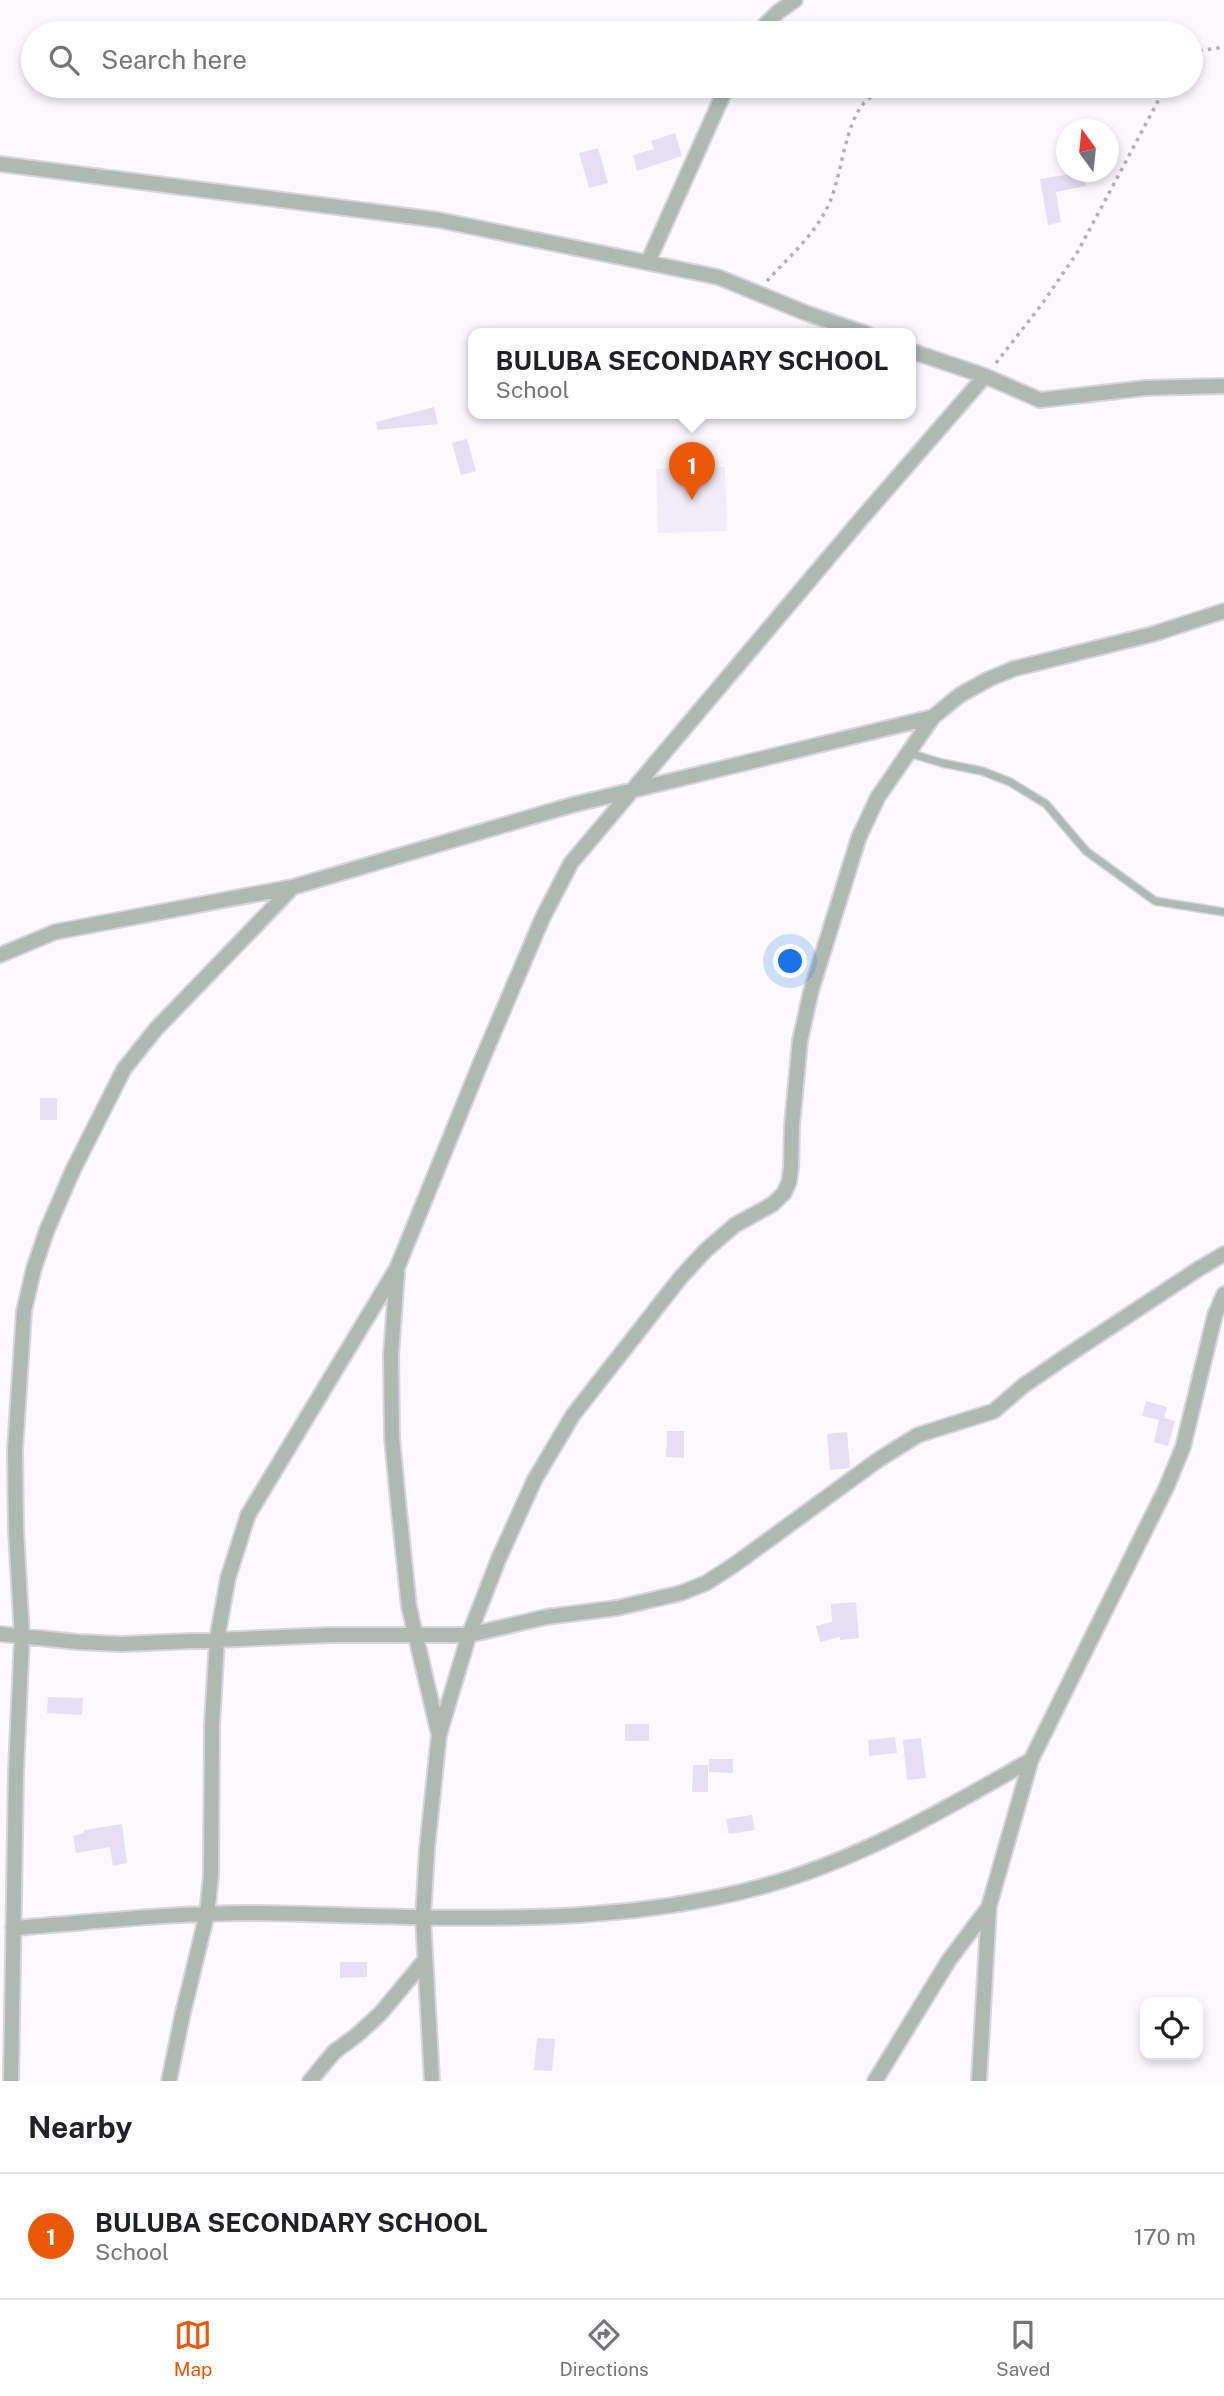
<!DOCTYPE html>
<html lang="en">
<head>
<meta charset="utf-8">
<style>
	:root { --surface:#fff; --page:#f6f6f6; --text:#202124; --muted:#757577; --line:#e0e0e0; --accent:#ea580c }
	body { margin:0; font-family:"Public Sans",sans-serif; background:var(--page); color:var(--text) }
	.controls { position:absolute; right:21px; bottom:21px; display:grid; overflow:hidden; border-radius:14px; box-shadow:0 4px 10px #0003 }
	.controls button { width:63px; height:63px; display:grid; place-items:center; padding:0; border:0; border-bottom:2px solid var(--line); background:var(--surface); color:var(--text); font:35px sans-serif }
	.compass { position:absolute; left:1056px; top:119px; width:63px; height:63px; border-radius:50%; background:var(--surface); box-shadow:0 4px 10px #0003; rotate:345deg }
	.you { position:absolute; left:791px; top:962px; width:24px; height:24px; margin:-18px; border:5px solid #fff; border-radius:50%; background:#1a73e8; box-shadow:0 0 0 10px #1a73e833 }
	.badge { display:grid; place-items:center; width:46px; height:46px; border-radius:50%; background:var(--accent); color:#fff; font-size:23px; font-weight:700 }
	.pin { position:absolute; translate:-50% -58px; filter:drop-shadow(0 2px 4px #0008) }
	.pin::after { content:''; position:absolute; top:37px; width:24px; height:21px; background:inherit; clip-path:polygon(0 0,100% 0,50% 100%) }
	.popup { position:absolute; left:468px; top:328px; width:448px; height:91px; box-sizing:border-box; display:grid; place-content:center; border-radius:14px; background:var(--surface); filter:drop-shadow(0 2px 5px #0005); font-size:23px; white-space:nowrap; color:var(--muted) }
	.popup b { font-size:26px; color:var(--text) }
	.popup::after { content:''; position:absolute; left:50%; top:100%; margin-left:-14px; border:14px solid transparent; border-top-color:var(--surface) }
	.list { margin:0; padding:0; list-style:none }
	h2 { display:flex; justify-content:space-between; align-items:center; height:91px; margin:0; padding:0 28px; font-size:30px }
	h2 small { font-size:23px; font-weight:400; color:var(--muted) }
	.list li { display:grid; grid-template-columns:46px 1fr auto; gap:21px; align-items:center; box-sizing:border-box; height:126px; padding:0 28px; border-top:2px solid var(--line) }
	.list b { display:block; font-size:26px; white-space:nowrap }
	.list p { margin:0; font-size:23px; white-space:nowrap; color:var(--muted) }
	.list em { font-size:23px; font-style:normal; color:var(--muted) }
	.icon { flex:none; width:38px; height:38px; fill:none; stroke:currentColor; stroke-width:2; stroke-linecap:round; stroke-linejoin:round }
	.map { position:relative; flex:none; width:1224px; height:2081px; overflow:hidden }
	.search { position:absolute; background:var(--surface); box-shadow:0 4px 10px #0003; left:21px; right:21px; top:21px; height:77px; display:flex; align-items:center; gap:18px; box-sizing:border-box; padding:0 24px; border-radius:38px; color:var(--muted); font-size:26px }
	.sheet { height:217px; background:var(--surface) }
	nav { display:flex; justify-content:space-around; align-items:center; box-sizing:border-box; height:98px; border-top:2px solid var(--line); background:var(--surface); font-size:19px; color:var(--muted) }
	nav a { display:grid; justify-items:center; gap:4px }
	nav .on { color:var(--accent) }
	.map>svg:first-child { display:block }
	.built { fill:#f1edf7 }
	.building { fill:#e6def2 }
	.lines { fill:none; stroke-linecap:round; stroke-linejoin:round }
	.lane-casing { stroke:#d7d5d9; stroke-width:10 }
	.street-casing { stroke:#d7d5d9; stroke-width:18 }
	.path { stroke:#b2b0b5; stroke-width:3.5; stroke-dasharray:3.5 5; stroke-linecap:butt }
	.lane { stroke:#afb9b4; stroke-width:7 }
	.street { stroke:#afb9b4; stroke-width:14 }
</style>
</head>
<body>
<div class="map">
<svg width="1224" height="2081" viewBox="0 0 1224 2081">
	<rect width="100%" height="100%" fill="#fbf9fd"/>
	<!-- built -->
	<path class="built" d="M725,467L727,531L658,533L656,469Z"/>
	<!-- building -->
	<path class="building" d="M675,133L682,156L637,171L633,155L654,149L651,141Z
		M598,148L608,183L589,188L579,153Z
		M1084,172L1086,186L1056,192L1061,222L1048,225L1040,179Z
		M434,407L438,424L378,430L376,422Z
		M467,439L476,471L461,475L452,443Z
		M40,1098H57V1120H40Z
		M1146,1401L1167,1407L1164,1418L1175,1421L1168,1446L1154,1442L1159,1420L1142,1416Z
		M667,1431H684V1458L666,1457Z
		M847,1432L850,1468L830,1470L827,1434Z
		M856,1602L859,1638L840,1640V1637L820,1642L816,1626L832,1622L831,1604Z
		M48,1697L83,1698L82,1715L47,1713Z
		M625,1724H649V1741H625Z
		M895,1737L897,1753L869,1756L868,1740Z
		M921,1738L926,1778L907,1780L903,1740Z
		M709,1759H733V1773L709,1772Z
		M693,1765H708V1792H692Z
		M752,1815L755,1830L729,1834L726,1819Z
		M122,1824L127,1863L113,1866L110,1847L76,1853L73,1836L84,1833V1830Z
		M340,1962H367V1977L340,1978Z
		M537,2038L555,2039L552,2071L534,2070Z"/>
	<g class="lines">
		<!-- lane casing -->
		<g class="lane-casing">
			<path id="lane" d="M909,753L942,763L982,771L1010,782L1046,804L1086,851L1155,901L1224,912"/>
		</g>
		<!-- street casing -->
		<g class="street-casing">
			<path id="street" d="M757,33L778,12L795,0
				M0,164L439,220L718,277L806,313L867,334
				M648,262L727,86
				M911,351L985,376L1040,400L1145,388L1224,386
				M0,955L55,932L293,887L572,805L933,717
				M397,1273L391,1355L392,1438L398,1501L409,1607L438,1731
				M0,1634L78,1642L121,1644L331,1635H469L546,1617L617,1608L681,1593L706,1583L734,1565L878,1460L918,1435L994,1411L1023,1386L1068,1355L1200,1268L1224,1254
				M13,1928C95,1922 178,1912 260,1913C428,1916 601,1931 764,1886C863,1858 943,1810 1031,1760
				M11,2081L16,1771L22,1636L16,1531L15,1450L24,1311L34,1268L47,1230L73,1170L124,1069L156,1029L293,887
				M169,2081L182,2017L207,1914L211,1875L212,1725L217,1639L228,1578L248,1515L397,1268L481,1062L543,917L571,863L862,518L985,376
				M310,2081L334,2052L357,2035L380,2014L425,1960
				M432,2081L423,1918L427,1849L439,1735L469,1635L499,1558L535,1479L573,1415L681,1277L706,1250L735,1225L773,1204L784,1193L789,1182L791,1168L792,1125L800,1041L811,991L859,837L878,797L933,717L960,695L989,679L1013,669L1153,634L1224,611
				M875,2081L949,1960L989,1907
				M979,2081L989,1906L1031,1760L1167,1486L1183,1447L1215,1315L1224,1294"/>
		</g>
		<!-- path -->
		<path class="path" d="M1191,52L1224,47
			M767,281C787,259 812,237 826,210C843,179 843,122 867,100C876,93 886,89 896,86
			M996,363L1042,304L1077,253L1166,86"/>
		<!-- lane -->
		<use href="#lane" class="lane"/>
		<!-- street -->
		<use href="#street" class="street"/>
	</g>
</svg>
<div class="controls">
<button><svg class="icon" aria-label="locate" viewBox="0 0 24 24"><circle cx="12" cy="12" r="6"/><path d="M12 2v4M12 18v4M2 12h4M18 12h4"/></svg></button>
</div>
<svg class="compass" viewBox="-18 -18 36 36"><path d="M0-13l5 13h-10z" fill="#e53935"/><path d="M0 13l5-13h-10z" fill="#757577"/></svg>
<div class="you"></div>
<div class="pin badge" style="left:692px;top:500px">1</div>
<div class="popup"><b>BULUBA SECONDARY SCHOOL</b>School</div>
<div class="search"><svg class="icon" aria-label="search" viewBox="0 0 24 24"><circle cx="10" cy="10" r="6"/><path d="M15 15l6 6"/></svg>Search here</div>
</div>
<section class="sheet">
<h2>Nearby<small></small></h2>
<ul class="list">
<li><span class="badge">1</span><div><b>BULUBA SECONDARY SCHOOL</b><p>School</p></div><em>170 m</em></li>
</ul>
</section>
<nav>
<a class="on"><svg class="icon" aria-label="map" viewBox="0 0 24 24"><path d="M3 6l6-2 6 2 6-2v14l-6 2-6-2-6 2zM9 4v14M15 6v14"/></svg>Map</a>
<a><svg class="icon" aria-label="directions" viewBox="0 0 24 24"><path d="M12 3l9 9-9 9-9-9zM9 14v-3h6M13 9l2 2-2 2"/></svg>Directions</a>
<a><svg class="icon" aria-label="saved" viewBox="0 0 24 24"><path d="M7 4h10v16l-5-4-5 4z"/></svg>Saved</a>
</nav>
</body>
</html>
